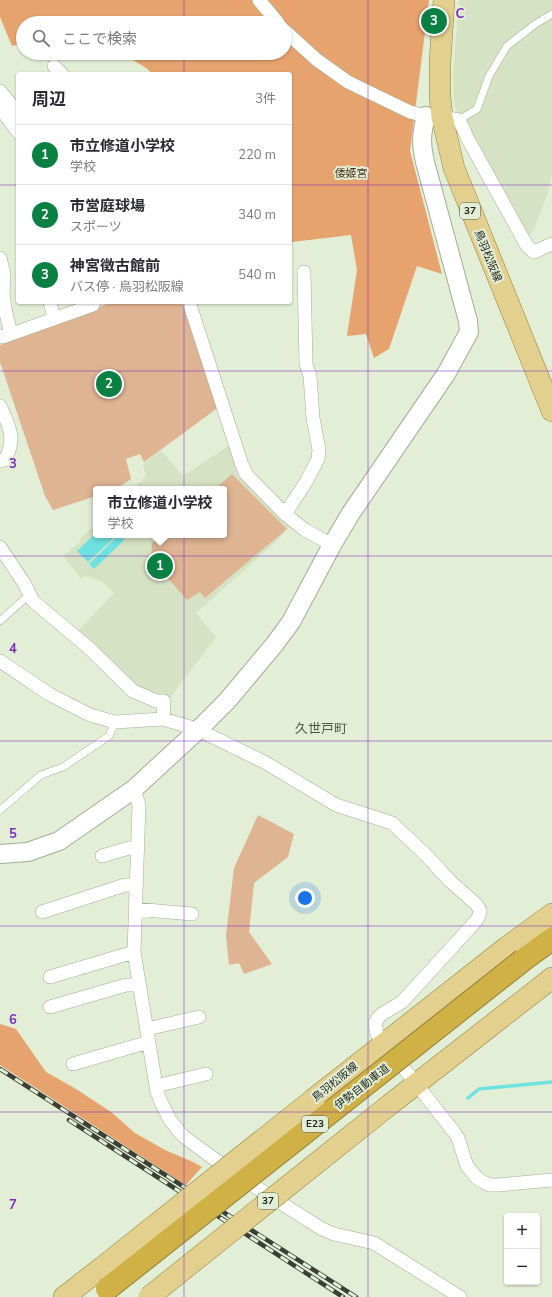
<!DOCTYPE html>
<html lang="ja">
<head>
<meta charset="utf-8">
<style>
	:root { --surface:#fff; --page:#f2f2f3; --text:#2b2b33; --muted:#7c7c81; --line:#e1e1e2; --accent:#0b8043 }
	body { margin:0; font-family:"Nunito Sans","Noto Sans JP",sans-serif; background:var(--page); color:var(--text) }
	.controls { position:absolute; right:12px; bottom:12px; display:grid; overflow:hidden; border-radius:4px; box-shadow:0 1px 3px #0004 }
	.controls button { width:36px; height:36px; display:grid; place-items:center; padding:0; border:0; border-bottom:1px solid var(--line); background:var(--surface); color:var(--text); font:20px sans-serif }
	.you { position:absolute; left:305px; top:898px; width:14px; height:14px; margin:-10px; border:3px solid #fff; border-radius:50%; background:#1a73e8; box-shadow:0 0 0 6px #1a73e833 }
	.badge { display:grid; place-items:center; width:26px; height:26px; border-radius:50%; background:var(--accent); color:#fff; font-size:13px; font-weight:700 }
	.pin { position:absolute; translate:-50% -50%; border:2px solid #fff; box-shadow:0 1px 4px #0006 }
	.popup { position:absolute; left:93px; top:486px; width:134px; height:52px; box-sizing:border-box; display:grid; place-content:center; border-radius:4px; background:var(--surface); filter:drop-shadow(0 1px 3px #0005); font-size:13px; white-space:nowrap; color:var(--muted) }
	.popup b { font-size:15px; color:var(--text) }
	.popup::after { content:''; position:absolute; left:50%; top:100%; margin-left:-8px; border:8px solid transparent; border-top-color:var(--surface) }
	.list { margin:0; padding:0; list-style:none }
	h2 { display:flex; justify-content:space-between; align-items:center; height:52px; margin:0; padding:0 16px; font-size:17px }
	h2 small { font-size:13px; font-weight:400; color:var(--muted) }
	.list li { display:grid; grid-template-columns:26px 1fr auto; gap:12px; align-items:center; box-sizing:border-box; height:60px; padding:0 16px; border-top:1px solid var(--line) }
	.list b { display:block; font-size:15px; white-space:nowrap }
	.list p { margin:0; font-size:13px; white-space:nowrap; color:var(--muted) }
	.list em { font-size:13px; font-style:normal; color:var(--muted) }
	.icon { flex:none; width:22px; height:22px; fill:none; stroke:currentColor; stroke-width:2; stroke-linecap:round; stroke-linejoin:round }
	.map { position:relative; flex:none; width:552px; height:1297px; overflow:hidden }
	.search { position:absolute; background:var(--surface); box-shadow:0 1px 3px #0004; left:16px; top:16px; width:276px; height:44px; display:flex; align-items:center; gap:10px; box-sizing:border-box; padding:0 14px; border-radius:22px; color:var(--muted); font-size:15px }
	.panel { position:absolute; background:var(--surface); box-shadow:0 1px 3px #0004; left:16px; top:72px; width:276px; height:232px; border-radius:4px }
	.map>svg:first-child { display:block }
	.built { fill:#d5e3c4 }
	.green { fill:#dfb493 }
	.forest { fill:#e6a36e }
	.water { fill:#6de2e1 }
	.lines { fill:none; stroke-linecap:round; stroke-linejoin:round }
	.stream { stroke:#6de2e1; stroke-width:3.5 }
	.lane-casing { stroke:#a3ad96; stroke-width:8 }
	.street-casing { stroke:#a3ad96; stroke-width:14 }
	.secondary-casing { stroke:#a3ad96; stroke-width:20 }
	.primary-casing { stroke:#917f36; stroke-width:22 }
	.highway-casing { stroke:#917f36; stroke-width:24 }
	.lane { stroke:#fff; stroke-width:7 }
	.street { stroke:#fff; stroke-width:13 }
	.secondary { stroke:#fff; stroke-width:18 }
	.primary { stroke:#e3d08f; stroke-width:21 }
	.highway { stroke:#d0b145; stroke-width:22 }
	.rail-casing { stroke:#3b4036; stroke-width:4.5 }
	.rail { stroke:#e3eed6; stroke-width:3; stroke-dasharray:9; stroke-linecap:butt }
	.primary-bridge-casing { stroke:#917f36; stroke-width:22; stroke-linecap:butt }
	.highway-bridge-casing { stroke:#917f36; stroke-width:24; stroke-linecap:butt }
	.primary-bridge { stroke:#e3d08f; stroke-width:21 }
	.highway-bridge { stroke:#d0b145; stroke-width:22 }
	.grid { fill:none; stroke:#7b2cbf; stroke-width:1; stroke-opacity:0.55 }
	.labels { text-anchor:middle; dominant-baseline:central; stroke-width:4; stroke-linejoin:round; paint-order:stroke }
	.shield { fill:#e3eed6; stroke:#585e52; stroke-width:1 }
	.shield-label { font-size:10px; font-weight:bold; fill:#1d2119 }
	.park-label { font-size:11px; fill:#492d16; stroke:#e3eed6 }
	.street-label { font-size:11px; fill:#1d2119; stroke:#e3eed6 }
	.quarter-label { font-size:13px; fill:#4e5743; stroke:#e3eed6 }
	.grid-label { font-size:13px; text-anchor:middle; font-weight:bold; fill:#7b2cbf; stroke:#e3eed6; stroke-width:4; stroke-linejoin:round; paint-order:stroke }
</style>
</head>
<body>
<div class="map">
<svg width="552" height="1297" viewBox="0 0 552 1297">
	<rect width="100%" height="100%" fill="#e3eed6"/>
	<!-- built -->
	<path class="built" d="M459,0H552V173L548,192L541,212L534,229L527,238L454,105L453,73Z
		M231,444L292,524L277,541L196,613L216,637L170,698L135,690L76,633L114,593L102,581L85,576L81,579L63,556L81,541L80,539L96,524V535H224V489H133L146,476L143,464L161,450L183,476Z"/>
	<!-- green -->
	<path class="green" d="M112,302H184L219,407L144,462L140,454L126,459L131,479L116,489H96V496L53,510L45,496L0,362V345Z
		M232,474L287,529L205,598L200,592L187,600L151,559L152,543L162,535H224V489H215Z
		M258,815L294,834L288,857L254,883L249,932L272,964L244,974L239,963L229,965L226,936L234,868Z"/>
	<!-- forest -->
	<path class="forest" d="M0,0H429L410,151L442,274L417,266L389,349L374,358L366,334L347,336L357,270L351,235L292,242L290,239V74H153L146,68L121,53H285V23H23V43L12,46L0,17Z
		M0,1024L16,1029L46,1072L76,1089L111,1112L135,1133L165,1150L193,1162L202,1167L186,1185L0,1065Z"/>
	<!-- water -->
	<path class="water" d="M96,533V535H117L88,562L77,551Z
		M119,535L124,540L94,569L89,564Z"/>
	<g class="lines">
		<!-- stream -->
		<path class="stream" d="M468,1098L479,1089L552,1082"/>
		<!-- lane casing -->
		<g class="lane-casing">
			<path id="lane" d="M459,120L477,109L489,76L507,46L534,25L552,14
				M0,621L29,595
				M0,810L41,775L63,767L109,736L115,722"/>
		</g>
		<!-- street casing -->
		<g class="street-casing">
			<path id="street" d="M259,0L278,23
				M285,31L317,60L348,82L410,112L426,116L442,117L459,120L469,141L527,246L534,252L552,244
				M54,66L62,74
				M0,91L18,113
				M0,108L18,132
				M0,258L4,274L3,292L5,309L11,334
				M50,302L54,319
				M189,302L242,465L246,474L285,514L305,530L332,545
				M0,336L3,337L93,305L94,302
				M0,406C10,427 16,439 5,460L0,461
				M285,514L306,482L318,459L319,450L313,418L310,376L306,364L304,272
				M0,547L24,583L33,601L89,648L133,691L156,701H164L163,719
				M0,661L49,694L90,715L115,722L163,719L190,727
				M207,734L266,763L336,805L392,823L425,854L450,881L476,904L480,910L479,916L476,921L402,1002L382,1014L378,1018L375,1023L377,1034L454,1132L458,1138L467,1166L477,1178L483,1182L490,1185H498L552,1180
				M134,789L139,805L134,952L157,1092L161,1102L170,1120L181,1134L191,1142L235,1174L322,1229L334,1234L374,1243L460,1297
				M102,856L129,848L138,847
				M135,909L192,914
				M42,912L125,885H136
				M50,977L134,952
				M50,1007L126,985H139
				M147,1029L199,1017
				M73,1064L149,1042
				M156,1086L206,1074"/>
		</g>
		<!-- secondary casing -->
		<g class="secondary-casing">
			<path id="secondary" d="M0,854L28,852L59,841L134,789L199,729L227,701L274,645L291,622L332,545L351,513L446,374L469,332L468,321L425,162C421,144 421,135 426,116"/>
		</g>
		<!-- primary casing -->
		<g class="primary-casing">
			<path id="primary" d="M444,0L440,62V96L442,117L454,168L552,411
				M315,1098L507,947L552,914
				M388,1106L552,978
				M64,1297L100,1269"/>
		</g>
		<!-- highway casing -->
		<g class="highway-casing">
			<path id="highway" d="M523,960L552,939"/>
		</g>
		<!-- lane -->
		<use href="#lane" class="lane"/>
		<!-- street -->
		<use href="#street" class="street"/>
		<!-- secondary -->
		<use href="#secondary" class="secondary"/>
		<!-- primary -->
		<use href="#primary" class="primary"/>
		<!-- highway -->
		<use href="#highway" class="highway"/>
		<!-- rail casing -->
		<g class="rail-casing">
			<path id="rail" d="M0,1069L356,1297
				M69,1120L343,1297"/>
		</g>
		<!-- rail -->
		<use href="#rail" class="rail"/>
		<!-- primary-bridge casing -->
		<g class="primary-bridge-casing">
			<path id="primary-bridge" d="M100,1269L315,1098
				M149,1297L388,1106"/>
		</g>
		<!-- highway-bridge casing -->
		<g class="highway-bridge-casing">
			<path id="highway-bridge" d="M107,1289L523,960"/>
		</g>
		<!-- primary-bridge -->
		<use href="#primary-bridge" class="primary-bridge"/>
		<!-- highway-bridge -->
		<use href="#highway-bridge" class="highway-bridge"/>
	</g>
	<!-- grid -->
	<path class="grid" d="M184,0V23M368,0V1297M184,53V74M0,185H18M290,185H552M184,302V1297M0,371H552M0,556H552M0,741H552M0,926H552M0,1112H552"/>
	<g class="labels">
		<!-- shield labels -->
		<g class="shield">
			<rect x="460" y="203" width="20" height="16" rx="3"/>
			<rect x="302" y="1116" width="26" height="16" rx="3"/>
			<rect x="258" y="1193" width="20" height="16" rx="3"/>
		</g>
		<g class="shield-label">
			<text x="470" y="211">37</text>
			<text x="315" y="1124">E23</text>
			<text x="268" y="1201">37</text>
		</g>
		<!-- park labels -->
		<g class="park-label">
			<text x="351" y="173">倭姬宮</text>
		</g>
		<!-- street labels -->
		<g class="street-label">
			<text transform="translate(488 256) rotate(68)">鳥羽松阪線</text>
			<text transform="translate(335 1082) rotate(-39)">鳥羽松阪線</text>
			<text transform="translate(362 1087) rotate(-38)">伊勢自動車道</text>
		</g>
		<!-- quarter labels -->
		<g class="quarter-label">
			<text x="321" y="729">久世戸町</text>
		</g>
	</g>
	<g class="grid-label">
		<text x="460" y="18">C</text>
		<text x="13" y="468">3</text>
		<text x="13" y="653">4</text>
		<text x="13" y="838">5</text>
		<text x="13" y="1024">6</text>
		<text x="13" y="1209">7</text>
	</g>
</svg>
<div class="controls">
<button>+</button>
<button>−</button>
</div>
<div class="you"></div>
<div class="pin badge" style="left:160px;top:566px">1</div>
<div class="popup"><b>市立修道小学校</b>学校</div>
<div class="pin badge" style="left:109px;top:384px">2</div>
<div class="pin badge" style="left:434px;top:21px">3</div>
<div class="search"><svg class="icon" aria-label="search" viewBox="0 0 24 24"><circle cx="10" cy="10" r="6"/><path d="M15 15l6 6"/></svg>ここで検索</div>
<section class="panel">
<h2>周辺<small>3件</small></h2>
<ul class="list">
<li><span class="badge">1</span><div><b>市立修道小学校</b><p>学校</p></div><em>220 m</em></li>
<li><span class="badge">2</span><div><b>市営庭球場</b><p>スポーツ</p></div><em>340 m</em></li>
<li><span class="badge">3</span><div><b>神宮徴古館前</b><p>バス停 · 鳥羽松阪線</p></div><em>540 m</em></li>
</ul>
</section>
</div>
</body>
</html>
